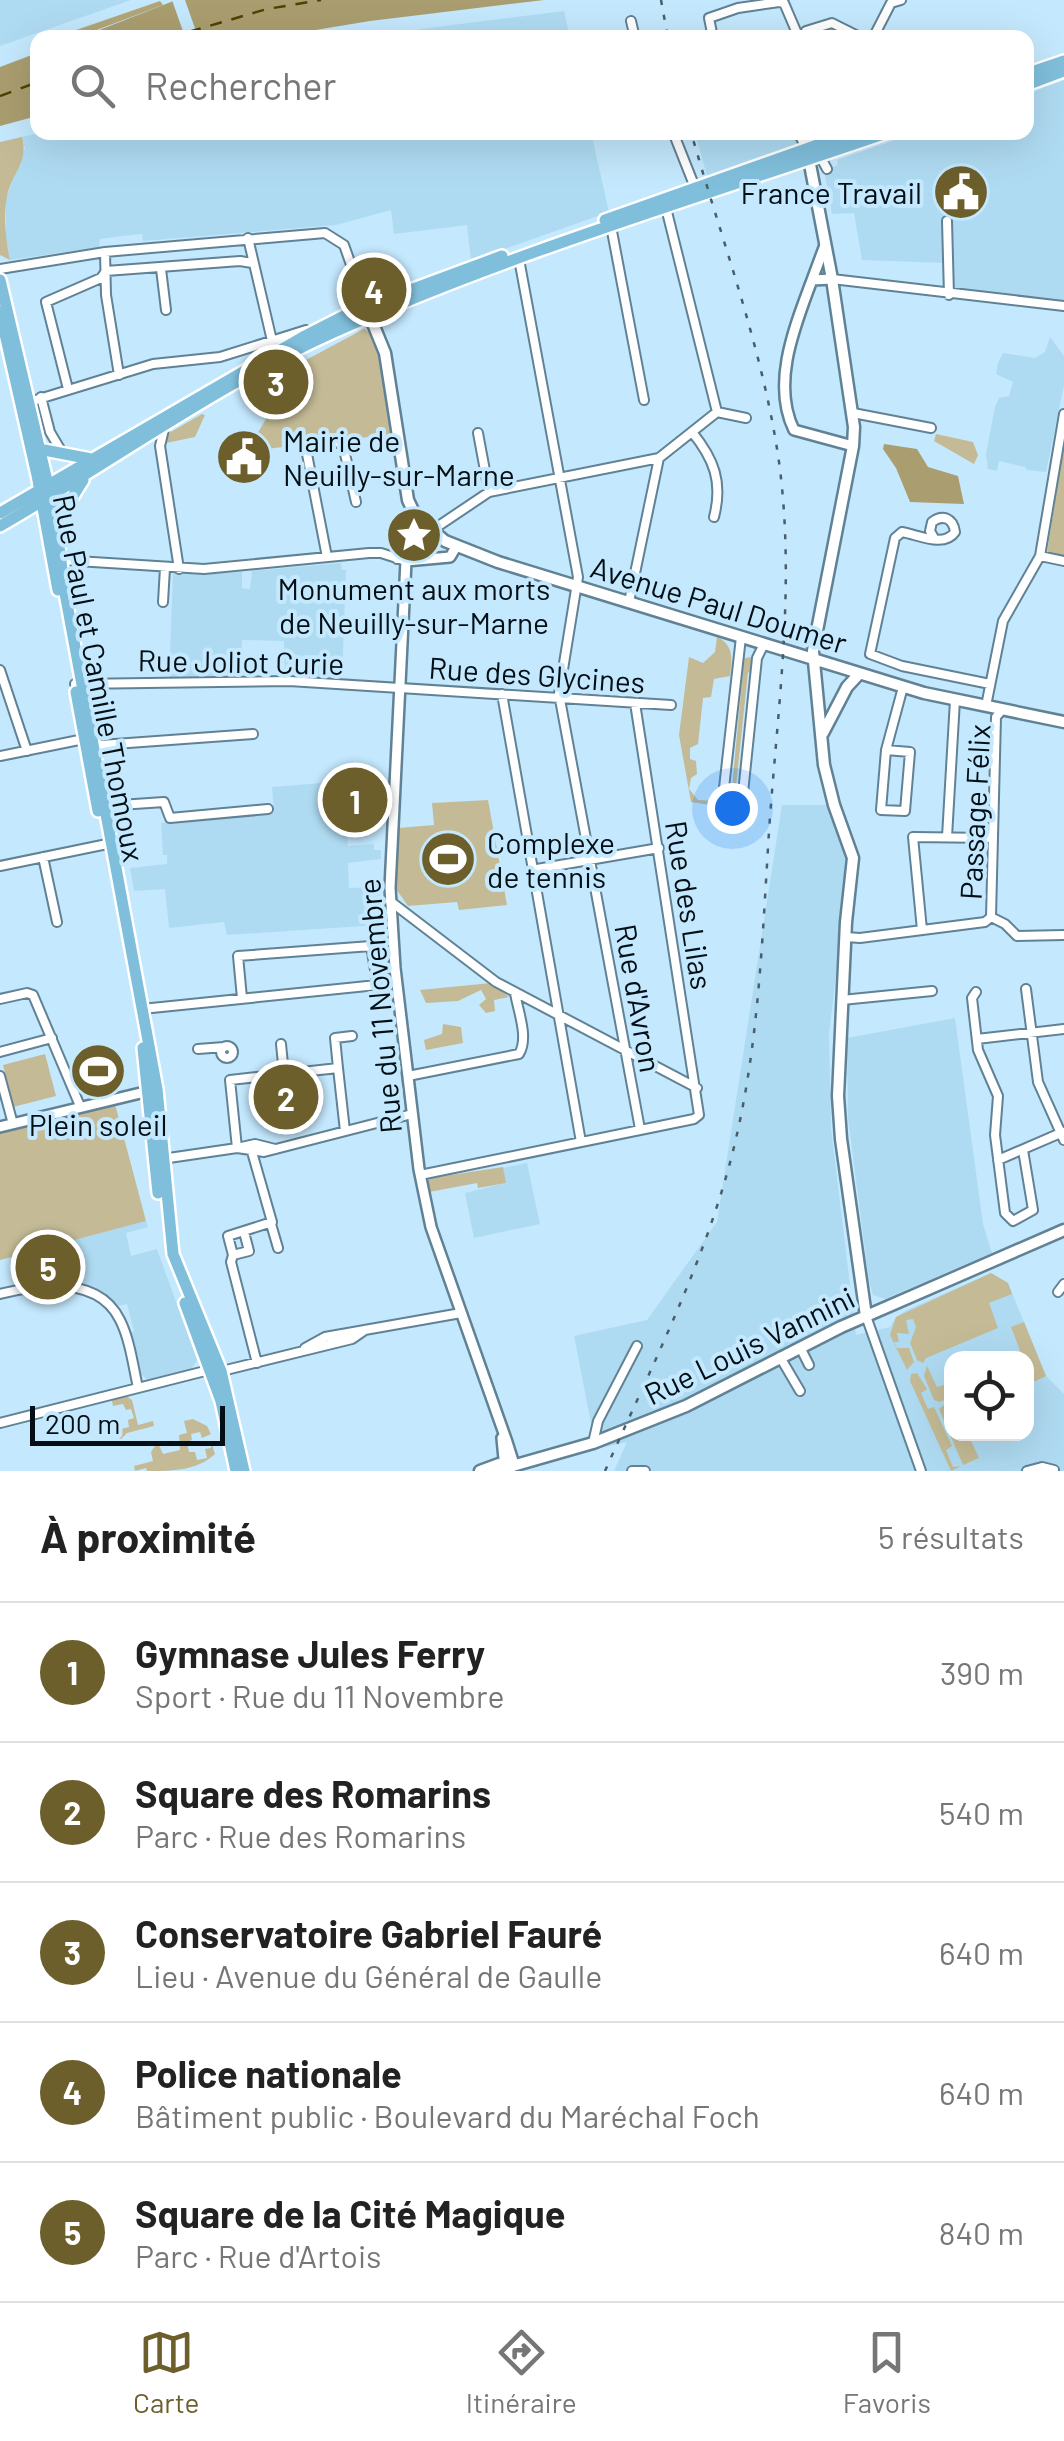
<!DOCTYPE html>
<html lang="fr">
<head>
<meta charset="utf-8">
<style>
	:root { --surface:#fff; --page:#f6f6f6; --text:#222; --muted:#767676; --line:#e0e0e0; --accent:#6c5f2c }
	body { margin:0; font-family:Barlow,sans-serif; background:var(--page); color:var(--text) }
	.controls { position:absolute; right:30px; bottom:30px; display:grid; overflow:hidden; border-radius:20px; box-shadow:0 10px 40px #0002 }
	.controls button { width:90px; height:90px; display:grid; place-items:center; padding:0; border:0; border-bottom:2px solid var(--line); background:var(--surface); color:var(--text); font:50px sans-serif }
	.scale { position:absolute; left:30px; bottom:25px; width:195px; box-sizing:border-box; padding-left:10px; border:5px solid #030f15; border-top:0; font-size:28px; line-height:35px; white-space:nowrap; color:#030f15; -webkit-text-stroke:8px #c4e8fd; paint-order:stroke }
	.you { position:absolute; left:732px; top:808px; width:35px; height:35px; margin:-25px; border:8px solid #fff; border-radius:50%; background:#1a73e8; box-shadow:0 0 0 15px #1a73e833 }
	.badge { display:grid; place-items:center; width:65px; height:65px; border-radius:50%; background:var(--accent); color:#fff; font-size:32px; font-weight:700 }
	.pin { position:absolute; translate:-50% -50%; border:5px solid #fff; box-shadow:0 2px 10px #0006 }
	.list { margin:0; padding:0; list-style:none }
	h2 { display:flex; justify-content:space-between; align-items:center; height:130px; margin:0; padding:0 40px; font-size:42px }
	h2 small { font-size:32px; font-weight:400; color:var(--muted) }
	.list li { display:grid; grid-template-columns:65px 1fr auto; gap:30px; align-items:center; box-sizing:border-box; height:140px; padding:0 40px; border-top:2px solid var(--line) }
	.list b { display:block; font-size:38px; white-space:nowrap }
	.list p { margin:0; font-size:32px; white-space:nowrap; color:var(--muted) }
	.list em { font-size:32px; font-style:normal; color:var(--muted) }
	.icon { flex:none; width:55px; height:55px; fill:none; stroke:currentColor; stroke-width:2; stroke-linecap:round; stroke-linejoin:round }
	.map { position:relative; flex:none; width:1064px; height:1471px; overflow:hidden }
	.search { position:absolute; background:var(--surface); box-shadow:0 10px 40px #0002; left:30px; right:30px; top:30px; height:110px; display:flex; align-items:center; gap:25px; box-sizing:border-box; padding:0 35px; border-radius:20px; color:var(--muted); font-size:38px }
	.sheet { height:830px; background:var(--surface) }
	nav { display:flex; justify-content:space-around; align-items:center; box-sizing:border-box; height:140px; border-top:2px solid var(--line); background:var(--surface); font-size:28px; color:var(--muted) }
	nav a { display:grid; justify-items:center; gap:5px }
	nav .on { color:var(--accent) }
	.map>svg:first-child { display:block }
	.built { fill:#afdbf2; fill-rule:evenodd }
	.green { fill:#c4bb96 }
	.forest { fill:#b2a678 }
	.water { fill:#aa9e70 }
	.pier { fill:#c4e8fd }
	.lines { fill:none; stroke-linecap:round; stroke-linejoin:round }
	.ferry { stroke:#4f4204; stroke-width:2.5; stroke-dasharray:12 10; stroke-linecap:butt }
	.minor-casing { stroke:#618294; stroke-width:12 }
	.tertiary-casing { stroke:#618294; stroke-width:14 }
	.secondary-casing { stroke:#618294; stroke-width:15 }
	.primary-casing { stroke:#fff; stroke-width:16 }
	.minor { stroke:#fff; stroke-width:8 }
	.tertiary { stroke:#fff; stroke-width:9 }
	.secondary { stroke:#fff; stroke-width:10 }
	.primary { stroke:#80bfdc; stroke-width:11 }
	.rail { stroke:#495e69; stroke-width:2.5; stroke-dasharray:5 10; stroke-linecap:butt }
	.labels { text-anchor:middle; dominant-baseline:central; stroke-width:8; stroke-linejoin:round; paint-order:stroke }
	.poi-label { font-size:30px; fill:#030f15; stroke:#c4e8fd; text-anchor:start }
	.street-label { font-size:30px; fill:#030f15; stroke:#c4e8fd }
</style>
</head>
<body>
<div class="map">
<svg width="1064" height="1471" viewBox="0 0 1064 1471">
	<rect width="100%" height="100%" fill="#c4e8fd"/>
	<!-- built -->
	<path class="built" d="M0,0H131L0,46Z
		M564,11L570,37H359L367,36Z
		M1064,80V301L944,288L943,263L862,260L854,213L832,214L824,170L838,165L837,160L916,133L1026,132L1027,94Z
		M591,132L609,212L471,261L467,225L394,234L391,210L336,225L143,241L142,234L122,236L100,239L99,247L10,260L6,238V199L25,148L22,137L40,133Z
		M695,132L831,133L707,176Z
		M1050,337L1064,356V385L1046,472L1027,470L1025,467L999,461L997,471L988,469L986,454L995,407L999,398L1009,396L1013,382L996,374L998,363L1003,353L1035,358L1045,352Z
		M341,563L342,570H346L342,679L285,676L284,641L242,640L240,676L169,677L173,574L242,572V588L250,589L252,571Z
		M385,778L383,820L346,823L348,846L374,844V850H381V859L348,863L349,888L380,887L379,925L227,935L224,922L169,928L165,889L134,891L130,868L167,864V855H163L161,823L274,812L272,787Z
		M782,805H831L849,862L829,1035L831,1128L856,1335L890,1327L896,1317L907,1310L991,1273L1008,1283L1046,1376L1064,1394V1471H614L627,1442L596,1449L574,1336L647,1320L717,1222ZM952,1358H1026V1434H952Z
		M955,1018L983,1224L992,1253L885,1299L873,1295L869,1281L848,1118L847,1038Z
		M527,1163L540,1224L474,1238L465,1193L505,1183L503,1168Z
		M146,1221L148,1227L126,1233L131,1256L157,1249L197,1360L191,1370L148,1380L139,1373L129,1333L134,1331L127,1304L118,1306L106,1296L104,1298L72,1283L62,1243Z"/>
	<!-- green -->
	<path class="green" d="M22,137C29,163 11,174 7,197C3,216 6,241 10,260L0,255V142Z
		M364,329C388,340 391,408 395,434L266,449L267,454L259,456L257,434L272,409L268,391L291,385L287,370Z
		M202,414L205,415L195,437L166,443L169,433Z
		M936,434L973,442L978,455L974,464L934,441Z
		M1064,442V557L1047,553Z
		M717,637C736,645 731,664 730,676L714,679L711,697L703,698L698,744L690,748V759L696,761L697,774L691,778L689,789L698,800L716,801L717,806L691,802L679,735L689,657L703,663L715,652Z
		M750,657L754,663L753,675L748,672L736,786L741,789L734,794L726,789V785L732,787L743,671L738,667L741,659Z
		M379,783L382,813L331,818L328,788Z
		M488,800L507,905L459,910L457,902L408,906L396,889L398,828L434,825L432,803Z
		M491,983L509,997L494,1000L495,1011L486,1013L479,1005L486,999L481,990L458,1001L426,1003L420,990Z
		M443,1024L461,1027L463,1043L426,1050L424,1040L442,1034Z
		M45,1054L56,1096L13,1107L3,1065Z
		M311,1080L314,1108L262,1115L258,1087Z
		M115,1104L146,1221L63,1243L72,1283L31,1282L24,1254L0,1260V1134Z
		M503,1167L506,1183L478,1188L477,1183L429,1192L427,1182L431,1178Z
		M991,1273L1008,1283L1012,1294L989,1303L998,1328L926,1358L923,1363L917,1360L910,1343L916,1327L913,1319L906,1320L909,1334L897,1333L899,1342H894L897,1348H909L914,1362L907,1370L890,1335L896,1317Z
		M1024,1322L1046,1376L1027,1385L1026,1358H1010L1022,1356L1011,1327Z
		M927,1366L937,1387L951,1383V1397L940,1402L934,1400L924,1376Z
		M917,1373L927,1389L921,1393L928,1409L934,1407L952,1446L946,1450L953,1467L961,1466L951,1471L910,1381L911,1374Z
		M126,1396L132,1400L138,1425L153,1421L154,1426L127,1433L121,1439L115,1436L112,1424L119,1422L121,1429L129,1427L128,1420L134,1418L131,1409L126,1410L123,1404L113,1406L112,1400Z
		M951,1399L952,1434H968L979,1458L963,1465L939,1409Z
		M193,1419L207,1426L211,1434L202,1438L200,1432L191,1434L192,1440L187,1442L189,1452H195L197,1460L207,1458L205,1449L211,1448V1442L215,1454C197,1471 172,1471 147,1471L146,1468L135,1471L134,1466L153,1461L151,1452L155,1446L159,1445L163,1454L180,1450L179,1435L187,1433L184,1421Z"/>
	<!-- forest -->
	<path class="forest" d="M160,1L163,5L78,37H56Z"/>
	<!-- water -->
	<path class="water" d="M176,0H544L370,21L273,37L79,38Z
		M37,53V116L0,126V67Z
		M884,444L917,449L928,467L958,476L964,504L910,502L896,468L883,449Z"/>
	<!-- pier -->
	<path class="pier" d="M172,0H185L198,37H185Z"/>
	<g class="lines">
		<!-- ferry -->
		<path class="ferry" d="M168,38L267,9L321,0
			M0,96L38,82"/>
		<!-- minor casing -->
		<g class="minor-casing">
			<path id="minor" d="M631,21L635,38
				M713,38L709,18L738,8L779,2L784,3L799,38
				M808,38L806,31L832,23L862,38
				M873,38L891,3L901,0
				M673,132L696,190
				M798,132L806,148
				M820,156L827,169
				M947,221L949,295
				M611,226L644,400
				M248,238L273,345
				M105,252L106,295L119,375
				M519,259L578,577L559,694L640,1129
				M0,269L105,252L325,233L344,245L366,307
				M161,269L166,310
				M106,271L240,261L252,263
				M832,279L1064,306
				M68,389L46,302L101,278L106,271
				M41,397L50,432L63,454
				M26,403L153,364L220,357L306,330
				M717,412L746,418
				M853,413L931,428
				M165,425L160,446L179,569
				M692,432C714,459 723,482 714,517
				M478,433L489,492
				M425,535L489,492L659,458L717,412L666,208
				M934,538L930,531L932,522C943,514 953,518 955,532C944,548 919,535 902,532L895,538L870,654L902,666L990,684
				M1040,556L1064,561
				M327,557L306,449L342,441L356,502
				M397,559C396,541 401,527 413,514
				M61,560L204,569L369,553H381L406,561
				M163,602L165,568
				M629,602L659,458
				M741,637L724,788L725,795L738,798L743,793L757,658L764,644
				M0,670L27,751
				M75,684L289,681L671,705
				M502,694L581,1142
				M986,706L1003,621L1040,556L1064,414
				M886,750L910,752L905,811L881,810L886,750L903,687
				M0,756L79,740L101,745L253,734
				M105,806L164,802L170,818L268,809
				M947,837L955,700
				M43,857L57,922
				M0,866L112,843
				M531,870L659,848
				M390,901L496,982L697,1088
				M991,917L996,717L1002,710
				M991,917L1005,924L1017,936L1064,935
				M922,930L913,837L991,838
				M846,937L860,938L985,922L991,917
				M1026,989L1038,1082L1064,1140
				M976,992L972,998L978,1050L998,1096L995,1135L1005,1213L1013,1221L1033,1210L1023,1150
				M242,998L238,956L371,946L375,970
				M0,999L27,993L33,995L80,1106
				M842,1000L932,991
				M142,1009L377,985L375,970L395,968
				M977,1039L1064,1029
				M281,1044L284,1074
				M221 1052a6 6 0 1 1 12 0a6 6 0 1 1-12 0Z
				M198,1049L224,1047
				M0,1052L52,1038
				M338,1068L335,1038L352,1036
				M0,1076L13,1124
				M408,1076L519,1054C529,1038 518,1011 515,993
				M250,1145L272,1222L228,1236L233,1255L231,1262L257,1363
				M275,1149L255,1144L237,1148L264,1152L412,1114
				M162,1159L237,1148L230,1080L338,1068L345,1131
				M998,1160L1063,1132
				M420,1175L694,1119L699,1115L635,703
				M271,1224L278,1248
				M233,1255L249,1251L244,1232
				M1058,1292L1064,1284
				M0,1294C39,1284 98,1275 120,1320C130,1340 133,1365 138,1388
				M866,1316L921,1471
				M800,1347L809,1365
				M305,1348L325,1337L461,1313
				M780,1357L800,1391
				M0,1423L209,1370H226L352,1339L365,1330
				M593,1443L598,1421L637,1346
				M632,1471H645
				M1027,1471L1042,1467L1054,1470"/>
		</g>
		<!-- tertiary casing -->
		<g class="tertiary-casing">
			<path id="tertiary" d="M832,279L812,280C795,326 771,383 794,430L853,446
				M812,280L825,245
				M406,561L390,888L395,968L419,1169L431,1227L507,1442L513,1461L511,1468
				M406,561L450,557L456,547
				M0,1127L153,1090
				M502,1438L504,1459L511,1468"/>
		</g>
		<!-- secondary casing -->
		<g class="secondary-casing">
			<path id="secondary" d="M808,154L832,279L854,427L853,446L813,651L824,765L834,805L853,858L846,922L838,1096L841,1139L866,1316
				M367,309L385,353L408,500L417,519
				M413,514L445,541L498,562L924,693L1064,722
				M823,733L847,687L859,674
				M480,1471L499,1464
				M495,1471L593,1443L686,1406L841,1327L1064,1230"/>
		</g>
		<!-- primary casing -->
		<g class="primary-casing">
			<path id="primary" d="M1026,74L1064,61
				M1026,85L1064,71
				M605,220L854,132
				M0,280L55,515L65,593L157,1089L173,1254L221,1371L244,1471
				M0,312L37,475L58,590
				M39,449L91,459
				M0,513L303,337L354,311L502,256
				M0,526C111,462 216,385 334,332C513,252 703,196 889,132
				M62,532L68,504L83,480
				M76,692L98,811
				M143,1048L158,1193
				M185,1303L221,1401L236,1471"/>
		</g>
		<!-- minor -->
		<use href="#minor" class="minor"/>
		<!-- tertiary -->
		<use href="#tertiary" class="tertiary"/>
		<!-- secondary -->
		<use href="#secondary" class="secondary"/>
		<!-- primary -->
		<use href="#primary" class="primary"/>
		<!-- rail -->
		<path class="rail" d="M661,0L668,38
			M605,1471C649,1372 699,1274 728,1170C760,1055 762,934 770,817C779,697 795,581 779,462C763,349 722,242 691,132"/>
	</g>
	<!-- icons -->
	<defs>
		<g id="civic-disc" transform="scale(2.875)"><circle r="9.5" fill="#6c5f2c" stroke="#c4e8fd"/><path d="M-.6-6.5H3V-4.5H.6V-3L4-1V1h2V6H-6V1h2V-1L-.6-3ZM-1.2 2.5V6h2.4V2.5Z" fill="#fff"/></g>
		<g id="sight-disc" transform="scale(2.875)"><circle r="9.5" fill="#6c5f2c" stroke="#c4e8fd"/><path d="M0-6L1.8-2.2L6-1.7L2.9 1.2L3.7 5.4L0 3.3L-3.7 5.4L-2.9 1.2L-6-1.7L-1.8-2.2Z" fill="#fff"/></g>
		<g id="stadium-disc" transform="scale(2.875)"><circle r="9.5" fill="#6c5f2c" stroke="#c4e8fd"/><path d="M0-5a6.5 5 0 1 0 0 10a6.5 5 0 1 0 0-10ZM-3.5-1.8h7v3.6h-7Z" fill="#fff"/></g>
	</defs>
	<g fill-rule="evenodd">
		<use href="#civic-disc" x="961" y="192"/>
		<use href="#civic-disc" x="244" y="457"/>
		<use href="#sight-disc" x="414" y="535"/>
		<use href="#stadium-disc" x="448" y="859"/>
		<use href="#stadium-disc" x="98" y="1071"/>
	</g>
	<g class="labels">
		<!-- poi labels -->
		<g class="poi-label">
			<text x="922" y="192" text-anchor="end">France Travail</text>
			<text x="283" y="440">Mairie de<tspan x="283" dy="34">Neuilly-sur-Marne</tspan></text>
			<text x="414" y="588" text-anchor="middle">Monument aux morts<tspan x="414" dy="34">de Neuilly-sur-Marne</tspan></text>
			<text x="487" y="842">Complexe<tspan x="487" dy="34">de tennis</tspan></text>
			<text x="98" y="1124" text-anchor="middle">Plein soleil</text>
		</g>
		<!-- street labels -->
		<g class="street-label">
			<text transform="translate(719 604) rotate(17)">Avenue Paul Doumer</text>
			<text transform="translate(241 661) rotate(1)">Rue Joliot Curie</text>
			<text transform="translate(537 674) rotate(4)">Rue des Glycines</text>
			<text transform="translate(100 678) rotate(79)">Rue Paul et Camille Thomoux</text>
			<text transform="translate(974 812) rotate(-87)">Passage Félix</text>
			<text transform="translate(690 905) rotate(81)">Rue des Lilas</text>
			<text transform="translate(639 998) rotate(80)">Rue d'Avron</text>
			<text transform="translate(379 1006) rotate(-95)">Rue du 11 Novembre</text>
			<text transform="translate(749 1345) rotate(-26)">Rue Louis Vannini</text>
		</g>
	</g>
</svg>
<div class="controls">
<button><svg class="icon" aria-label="locate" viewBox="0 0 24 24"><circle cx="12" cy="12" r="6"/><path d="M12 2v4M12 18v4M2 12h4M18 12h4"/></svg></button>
</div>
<div class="scale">200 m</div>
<div class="you"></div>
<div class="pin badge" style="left:355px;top:800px">1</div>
<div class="pin badge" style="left:286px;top:1097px">2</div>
<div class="pin badge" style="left:276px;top:382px">3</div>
<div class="pin badge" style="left:374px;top:290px">4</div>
<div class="pin badge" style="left:48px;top:1267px">5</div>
<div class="search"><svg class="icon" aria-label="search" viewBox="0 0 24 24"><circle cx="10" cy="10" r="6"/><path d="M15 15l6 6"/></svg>Rechercher</div>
</div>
<section class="sheet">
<h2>À proximité<small>5 résultats</small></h2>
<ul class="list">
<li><span class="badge">1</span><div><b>Gymnase Jules Ferry</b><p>Sport · Rue du 11 Novembre</p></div><em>390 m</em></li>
<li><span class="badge">2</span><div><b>Square des Romarins</b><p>Parc · Rue des Romarins</p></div><em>540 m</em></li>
<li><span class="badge">3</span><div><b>Conservatoire Gabriel Fauré</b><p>Lieu · Avenue du Général de Gaulle</p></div><em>640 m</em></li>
<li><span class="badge">4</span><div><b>Police nationale</b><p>Bâtiment public · Boulevard du Maréchal Foch</p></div><em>640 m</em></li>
<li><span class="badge">5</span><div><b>Square de la Cité Magique</b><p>Parc · Rue d'Artois</p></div><em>840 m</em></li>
</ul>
</section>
<nav>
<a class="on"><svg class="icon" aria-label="map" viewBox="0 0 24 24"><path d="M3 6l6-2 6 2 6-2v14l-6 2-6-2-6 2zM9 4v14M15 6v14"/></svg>Carte</a>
<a><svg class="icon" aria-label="directions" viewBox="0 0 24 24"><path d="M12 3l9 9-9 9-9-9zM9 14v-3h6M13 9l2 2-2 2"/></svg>Itinéraire</a>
<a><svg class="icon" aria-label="saved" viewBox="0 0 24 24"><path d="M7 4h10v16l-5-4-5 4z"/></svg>Favoris</a>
</nav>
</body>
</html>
